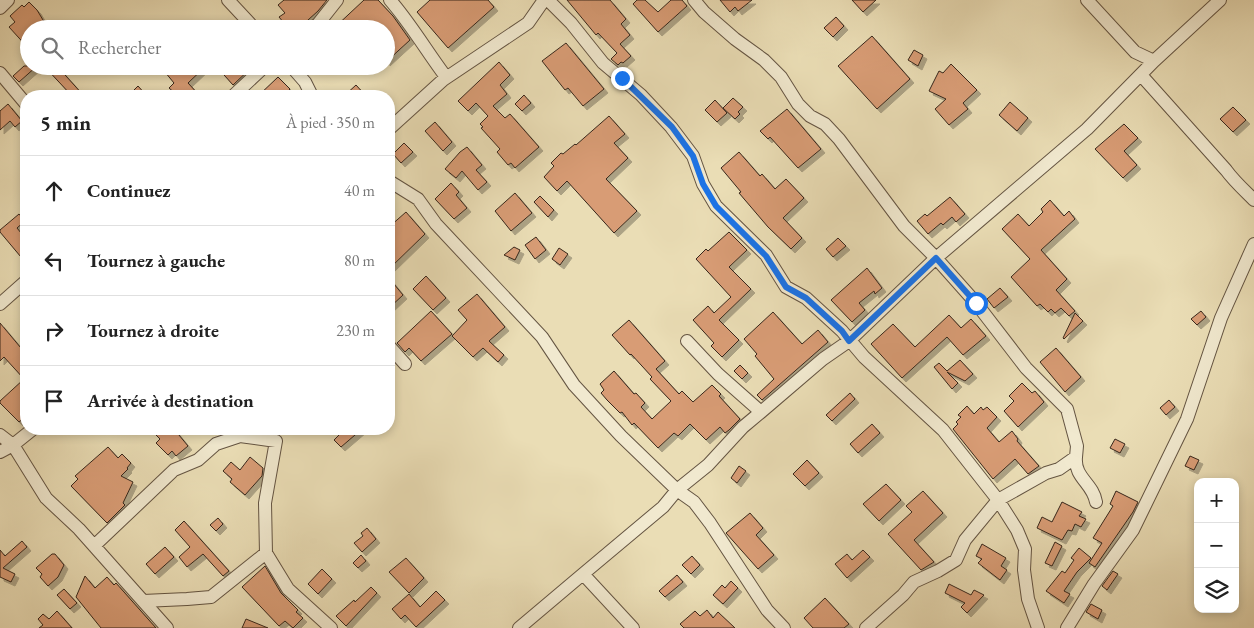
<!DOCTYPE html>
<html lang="fr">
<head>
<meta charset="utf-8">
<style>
	:root { --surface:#fff; --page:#f2f2f2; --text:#222; --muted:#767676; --line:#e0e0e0 }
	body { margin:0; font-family:"EB Garamond",serif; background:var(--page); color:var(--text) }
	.controls { position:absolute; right:15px; bottom:15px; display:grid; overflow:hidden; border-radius:10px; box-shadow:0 2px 8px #0003 }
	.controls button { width:45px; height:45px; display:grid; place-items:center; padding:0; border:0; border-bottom:1px solid var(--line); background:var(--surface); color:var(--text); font:25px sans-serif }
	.stop { position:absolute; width:15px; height:15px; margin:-11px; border:4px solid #1a73e8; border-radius:50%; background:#fff }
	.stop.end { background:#1a73e8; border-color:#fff; box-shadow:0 1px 5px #0008 }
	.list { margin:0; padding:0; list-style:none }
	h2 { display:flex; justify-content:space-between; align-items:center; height:65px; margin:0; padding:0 20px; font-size:21px }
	h2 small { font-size:16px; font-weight:400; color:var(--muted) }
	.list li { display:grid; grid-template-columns:32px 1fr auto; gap:15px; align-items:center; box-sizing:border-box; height:70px; padding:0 20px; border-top:1px solid var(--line) }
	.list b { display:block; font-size:19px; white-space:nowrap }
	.list em { font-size:16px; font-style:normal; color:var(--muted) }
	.icon { flex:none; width:28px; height:28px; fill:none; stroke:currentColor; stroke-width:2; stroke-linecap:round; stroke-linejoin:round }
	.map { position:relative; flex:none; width:1254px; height:628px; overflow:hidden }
	.search { position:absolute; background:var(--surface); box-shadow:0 2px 8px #0003; left:20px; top:20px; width:375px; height:55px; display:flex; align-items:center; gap:12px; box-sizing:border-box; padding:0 18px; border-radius:28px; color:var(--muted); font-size:19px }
	.panel { position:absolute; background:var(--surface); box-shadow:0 2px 8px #0003; left:20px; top:90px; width:375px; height:345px; border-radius:20px }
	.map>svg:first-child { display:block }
	.building { fill:#d89c75; stroke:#37271b; filter:url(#shadow) }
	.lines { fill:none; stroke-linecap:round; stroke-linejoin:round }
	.minor-casing { stroke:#645442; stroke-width:14 }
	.minor { stroke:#f1e9cf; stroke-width:12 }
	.route { stroke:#1a73e8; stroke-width:6 }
</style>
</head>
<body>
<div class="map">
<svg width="1254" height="628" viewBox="0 0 1254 628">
	<defs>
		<filter id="shadow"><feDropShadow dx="4" dy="4" stdDeviation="0" flood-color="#0004"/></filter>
	</defs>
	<rect width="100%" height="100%" fill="#eaddb5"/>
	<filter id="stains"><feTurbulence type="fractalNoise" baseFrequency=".004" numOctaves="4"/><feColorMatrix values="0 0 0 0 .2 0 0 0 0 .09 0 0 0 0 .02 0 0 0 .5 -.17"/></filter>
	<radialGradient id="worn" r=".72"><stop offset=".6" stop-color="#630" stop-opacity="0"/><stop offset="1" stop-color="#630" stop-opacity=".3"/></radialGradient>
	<!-- building -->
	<path class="building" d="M284,0H327L318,11L298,29H289L279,17L285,13L278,5Z
		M364,0H378L393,16L410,40L386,62V29H333Z
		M430,0H488L494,7L448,48L417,12Z
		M567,0H610L626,19L621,24L630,35L620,44L631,56L623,63L621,62L618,65L611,59L617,53L598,33L596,35Z
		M637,0H645L658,12L671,0H682L687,6L658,32L633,4Z
		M720,0H752L738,11L735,7L730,12Z
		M852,0H876L863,12Z
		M29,2L37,10L46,25L40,29H29V49L9,27L15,22L10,16L22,5L24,7Z
		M836,17L844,26L833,37L824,28Z
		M872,36L910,79L877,109L838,66Z
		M566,43L604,89L583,106L568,88L565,90L542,61Z
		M914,50L923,55L918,66L908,60Z
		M499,62L510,75L500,85L507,94L493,106L505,118L510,114L539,147L515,168L511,163L508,165L497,152L500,149L481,128L483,127L480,124L488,116L476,103L468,111L458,101Z
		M951,64L977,90L963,103L968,109L949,125L935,109L946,99L929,91L939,71L943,73Z
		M24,66H37L19,82L13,76Z
		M44,66H57L84,96H72Z
		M160,66H206L188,83L200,96H180L177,93L176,94L169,88L174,83Z
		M216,66H253L233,85Z
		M278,77L290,89L283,96H258Z
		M356,85L366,96H344Z
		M138,86L147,96H128Z
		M524,95L531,103L522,111L515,104Z
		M733,98L743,107L738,112L740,114L735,119L723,108Z
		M715,100L727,113L717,122L705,110Z
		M1010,102L1028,118L1017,131L999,115Z
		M8,104L22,121L15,127L10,121L0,130V111Z
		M1233,107L1246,120L1233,132L1220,119Z
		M787,109L821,149L798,168L770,137L768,139L760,131Z
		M609,116L625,134L614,143L628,158L606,179L637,211L614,233L567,181L557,191L544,177L554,166L551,163L561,153L563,154L575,144L576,145Z
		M435,122L452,142L443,151L425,131Z
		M1124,124L1138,138L1124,151L1137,165L1123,178L1095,149Z
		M404,143L413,152L401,163L393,154Z
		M467,147L482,165L476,170L487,182L478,190L462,171L456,178L445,169L460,152Z
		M739,152L760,176L762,174L775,189L786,179L804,198L783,218L802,238L791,249L768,227L739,193L741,192L721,168Z
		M451,183L459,192L456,195L467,208L454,219L435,199Z
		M515,193L532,213L511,231L495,211Z
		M540,196L554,210L548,217L534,202Z
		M950,197L965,214L956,222L952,217L943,225L941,223L928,234L917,221L925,214L927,216Z
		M1050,200L1064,216L1069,211L1075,219L1041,250L1067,279L1056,290L1075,311L1069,316L1061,308L1055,313L1051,309L1048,312L1040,304L1037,306L1011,277L1030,259L1002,229L1018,214L1029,226L1043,212L1041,209Z
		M406,212L425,234L389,269V227Z
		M19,214L25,221L17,228L26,239V263L0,232V230Z
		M729,232L747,250L729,267L751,289L719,320L739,340L722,357L711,346L714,343L693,320L708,306L714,313L731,297L696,259L706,249L708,251Z
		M536,237L546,250L535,259L525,245Z
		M838,238L846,246L833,257L826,249Z
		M514,247L520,250L515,260L504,255Z
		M559,248L568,254L560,265L552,259Z
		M867,268L882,288L875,294L874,291L859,303L865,310L852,322L831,300Z
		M426,276L446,298L433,310L413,289Z
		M389,278L403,295L389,308Z
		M1000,288L1008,297L994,308L987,299Z
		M477,294L505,327L489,341L504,355L498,362L483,348L473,357L452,336L467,320L458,310Z
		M431,311L452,334L421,361L409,348L405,352L397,343Z
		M1201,311L1206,317L1197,325L1191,319Z
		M773,312L802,344L818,330L828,342L762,400L757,395L774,379L755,356L757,354L744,339Z
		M1075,313L1083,321L1064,339L1063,338Z
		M949,315L961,328L971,319L986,336L963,355L947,337L902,378L871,344L893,324L915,347Z
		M629,320L665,361L656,369L679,394L682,391L693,402L712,385L721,394L719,396L740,419L729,430L725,433L720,427L706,440L690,424L678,436L674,433L658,448L634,423L632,425L622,412L620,413L607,400L601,393L604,390L600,384L614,371L634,394L636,393L645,403L641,407L652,419L671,401L650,379L652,377L631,354L630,355L612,335Z
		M0,323L26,354V416L19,422L0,403V401L24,379L4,357L0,361Z
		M1056,348L1081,377L1065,392L1040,362Z
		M960,360L973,374L965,381L947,372L958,383L952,389L934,367L939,363L947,371Z
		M740,365L748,373L742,379L734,371Z
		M1022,383L1032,393L1035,391L1044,402L1018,427L1004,411L1014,401L1009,396Z
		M850,393L855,399L832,421L826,415Z
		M1169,400L1175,407L1166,415L1160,408Z
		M967,406L974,414L981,407L983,410L987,407L997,417L987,428L999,442L1012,431L1018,439L1017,441L1039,466L1028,474L1015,459L993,479L953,429L958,424L956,422L961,417L958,415Z
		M872,424L880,433L858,453L850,444Z
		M150,429H174L188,446L176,456L172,451L168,455L156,443L160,439Z
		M345,429H362L341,447L334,440Z
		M1115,439L1125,444L1120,453L1110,448Z
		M108,447L118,458L122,454L131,463L127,468L128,469L121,476L133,482L123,503L125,505L107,523L71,486L78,479L75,476Z
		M1190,456L1199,460L1194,470L1185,466Z
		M250,457L263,468L262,476L245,495L230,482L232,479L223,471L231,462L240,470Z
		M807,460L819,473L805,486L793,474Z
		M739,466L746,471L737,483L731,478Z
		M886,484L901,500L879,521L863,504Z
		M923,491L943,513L914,540L934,562L921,570L888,534L912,512L906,506Z
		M1116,491L1138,502L1133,512L1095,567L1089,563L1102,543L1093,538L1113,506L1110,504Z
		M1062,502L1082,512L1079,516L1086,519L1081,527L1075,524L1072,531L1068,530L1062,540L1037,528L1042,517L1052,522Z
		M750,513L763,528L756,535L774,555L758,569L726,533Z
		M218,518L223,524L216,531L210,525Z
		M184,521L229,571L223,576L203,554L187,567L179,557L190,547L175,530Z
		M367,528L376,539L362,552L354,543L363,536L361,533Z
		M22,541L27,547L3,568L15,574L11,582L0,577V550L5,556Z
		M1055,542L1062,546L1052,566L1045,563Z
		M982,544L1006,558L1001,566L1007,570L1000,580L978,563L982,559L976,556Z
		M165,547L174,557L155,574L146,564Z
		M1079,548L1091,558L1077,572L1064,591L1070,594L1064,603L1046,591L1062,571L1065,573L1074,560L1071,558Z
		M863,550L870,557L847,578L835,564L847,554L852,560Z
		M52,554H55L64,565L58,577L48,586L40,577L42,574L36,568Z
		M361,555L366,561L358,568L353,563Z
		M692,556L700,565L691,574L682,565Z
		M406,558L424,578L409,593L389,572Z
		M265,566L281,593L298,610L296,612L303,618L293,628L285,621L279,626L242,587Z
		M322,569L332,579L318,594L308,584Z
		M1113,571L1118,574L1107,590L1102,586Z
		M677,575L683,582L665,597L659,591Z
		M85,576L95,588L107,577L114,585L116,583L156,628H101L76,597Z
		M731,581L738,588L723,604L713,595L722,585L725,588Z
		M949,584L971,595L974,590L984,595L967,613L961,607L965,603L945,593Z
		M371,587L377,593L346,626L336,616L354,600L355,602Z
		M64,589L77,603L70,609L57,595Z
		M436,591L445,600L416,627L405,615L401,619L392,609L409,594L420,607Z
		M825,598L849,624L844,628H813L804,618Z
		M1091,604L1102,610L1098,619L1086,612Z
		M707,610L713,618L718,612L735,628H684L680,624L695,611L700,616Z
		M57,611L72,628H39L43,625L38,619L43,614L49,619Z
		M246,619L268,628H242Z"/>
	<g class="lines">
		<!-- minor casing -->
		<g class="minor-casing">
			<path id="minor" d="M228,0L255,29
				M390,0C411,24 427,52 446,77
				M548,0L571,23L603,63L641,95L671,127L693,156L703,184L716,206L766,255L786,287L806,298L842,331L864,357L943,430L998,500L1046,473L1059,469L1076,457C1074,478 1093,483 1096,502
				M694,0L704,12L735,39L764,60L781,77L798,104L810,116L825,124L839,139L904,226L936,258L976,303L1026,368L1067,409L1077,446L1076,457
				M0,8L8,0
				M312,29L318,24L337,0
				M1154,61L1220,0
				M291,66L305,82L312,96
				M0,73L26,104
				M1141,75L1226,170C1234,181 1244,190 1254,200
				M233,96L265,66
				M389,129L443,80L528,23L544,0
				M389,181L418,199L436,224L542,337L574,385L621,436L677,490L708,465L743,427L761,412L823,359L849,341L936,258L1087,129L1154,61L1135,52L1087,0
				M0,304L26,281
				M687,341L718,374L761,412
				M389,346L405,364
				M241,429L240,436L276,441L265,503L266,553
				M0,435L13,445L46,498L79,529L143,601L187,599L211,597L266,553L288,589L331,628
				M0,452L13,445L33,429
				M94,546L174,470L198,460L216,444L240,436
				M583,574L663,507L677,490L694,502L710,523L767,610L784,628
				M143,601L167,628
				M519,628L583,574L633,628
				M866,628L903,595L914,582L938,571L956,560L965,540L998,500L1017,530L1025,549L1024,570L1028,599L1038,628
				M1067,628L1094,584L1133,530L1187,419L1221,318L1254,244"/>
		</g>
		<!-- minor -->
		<use href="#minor" class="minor"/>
	</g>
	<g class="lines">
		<!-- route -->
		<path class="route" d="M622,78L672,127L693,156L703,184L716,206L766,256L786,287L806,298L842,331L849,341L936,258L976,303"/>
	</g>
	<rect width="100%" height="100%" filter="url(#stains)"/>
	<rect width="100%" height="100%" fill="url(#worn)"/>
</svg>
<div class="controls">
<button>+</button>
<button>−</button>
<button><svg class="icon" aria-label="layers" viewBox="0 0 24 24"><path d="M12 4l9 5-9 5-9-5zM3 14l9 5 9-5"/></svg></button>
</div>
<div class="stop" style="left:976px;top:303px"></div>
<div class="stop end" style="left:622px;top:78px"></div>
<div class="search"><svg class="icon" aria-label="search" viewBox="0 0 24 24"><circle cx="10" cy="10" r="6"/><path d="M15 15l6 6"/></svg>Rechercher</div>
<section class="panel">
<h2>5 min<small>À pied · 350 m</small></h2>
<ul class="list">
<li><svg class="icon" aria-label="ahead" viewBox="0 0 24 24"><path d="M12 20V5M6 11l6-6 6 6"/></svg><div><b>Continuez</b></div><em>40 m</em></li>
<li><svg class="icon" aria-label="left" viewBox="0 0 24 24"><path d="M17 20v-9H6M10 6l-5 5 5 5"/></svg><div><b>Tournez à gauche</b></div><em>80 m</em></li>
<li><svg class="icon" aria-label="right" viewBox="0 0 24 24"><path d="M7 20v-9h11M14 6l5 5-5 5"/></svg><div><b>Tournez à droite</b></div><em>230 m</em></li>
<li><svg class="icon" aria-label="arrive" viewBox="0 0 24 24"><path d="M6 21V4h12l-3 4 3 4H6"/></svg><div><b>Arrivée à destination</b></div></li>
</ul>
</section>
</div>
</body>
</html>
